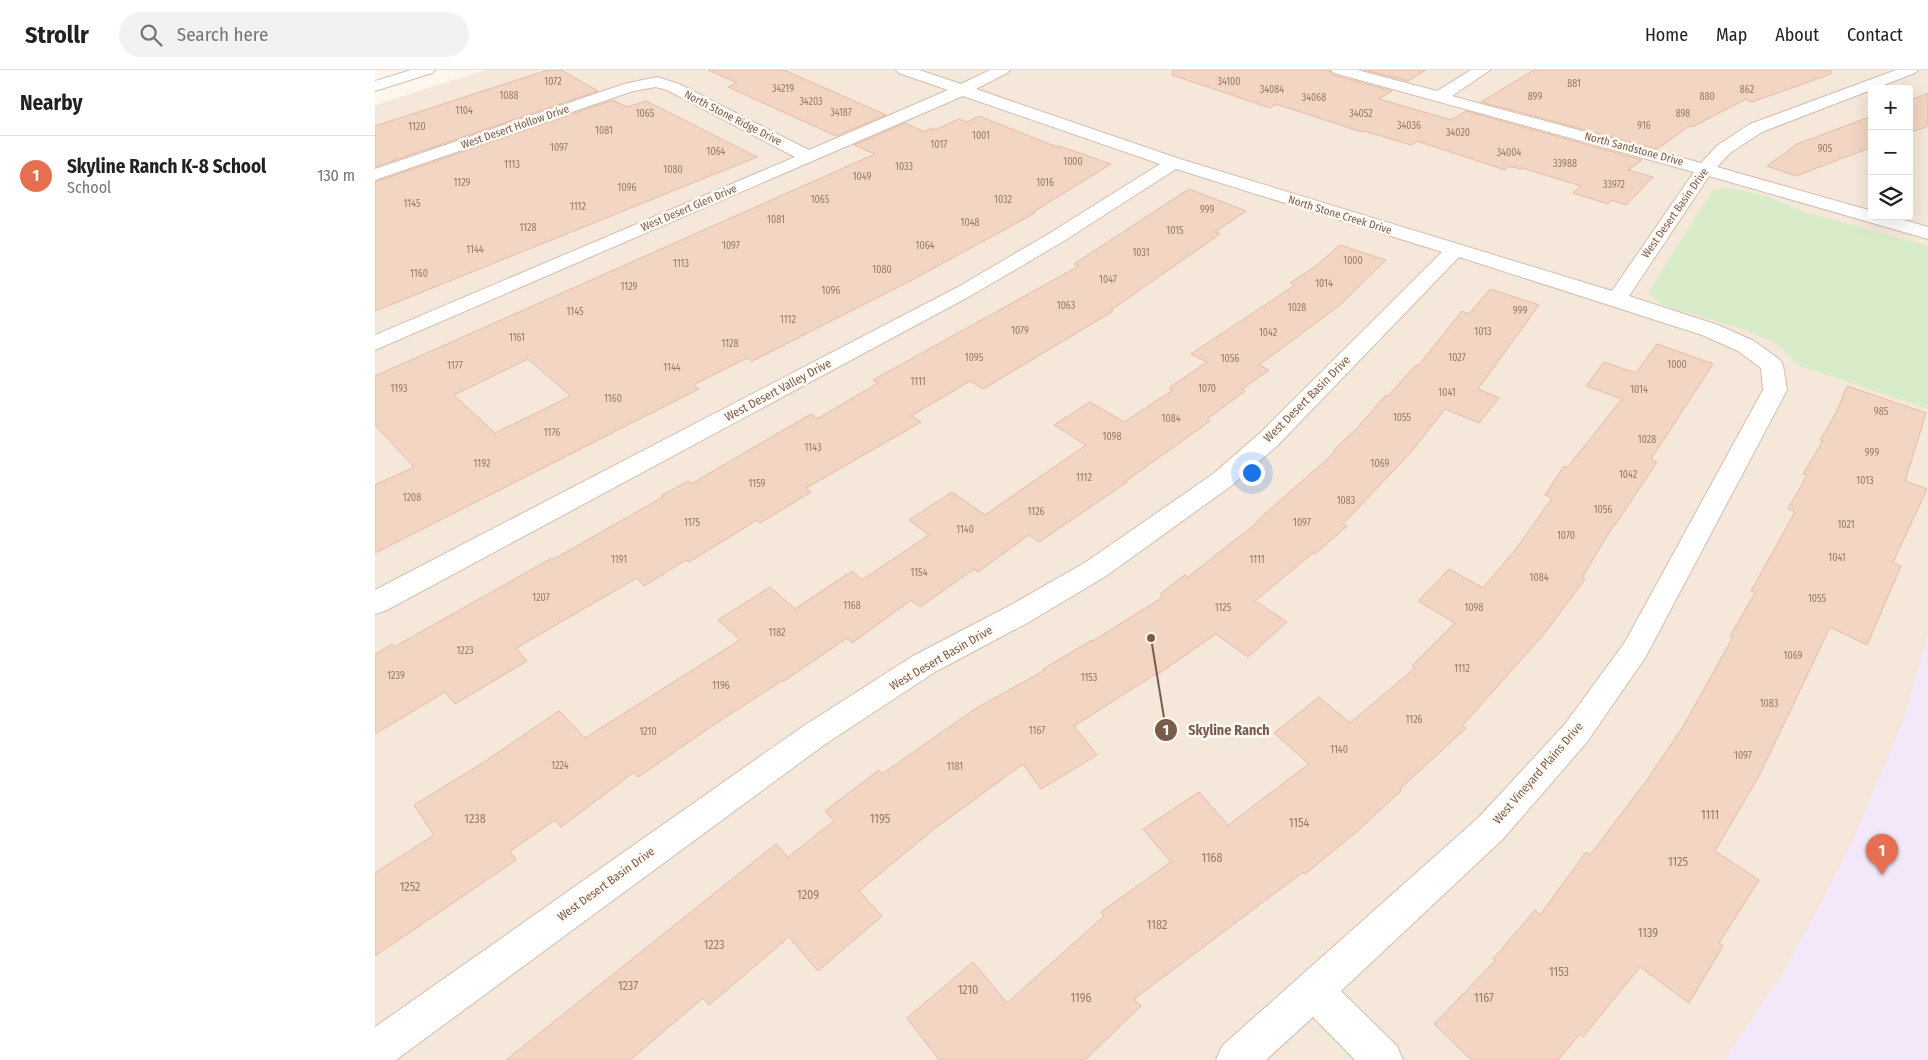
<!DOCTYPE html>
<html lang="en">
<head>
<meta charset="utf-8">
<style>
	:root { --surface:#fff; --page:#f2f2f2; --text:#202124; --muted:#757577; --line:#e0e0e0; --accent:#e76f51 }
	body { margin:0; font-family:"Fira Sans Condensed",sans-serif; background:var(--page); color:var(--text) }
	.controls { position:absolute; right:15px; top:15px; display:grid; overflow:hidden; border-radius:5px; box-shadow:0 5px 20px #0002 }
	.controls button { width:45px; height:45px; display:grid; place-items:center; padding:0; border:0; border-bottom:1px solid var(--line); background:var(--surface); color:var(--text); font:25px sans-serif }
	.you { position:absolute; left:876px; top:402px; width:18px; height:18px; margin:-12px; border:4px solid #fff; border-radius:50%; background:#1a73e8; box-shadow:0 0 0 8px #1a73e833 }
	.badge { display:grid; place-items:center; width:32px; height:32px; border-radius:50%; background:var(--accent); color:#fff; font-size:16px; font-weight:700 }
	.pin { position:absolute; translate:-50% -41px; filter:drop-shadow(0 1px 2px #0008) }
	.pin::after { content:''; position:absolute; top:26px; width:18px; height:15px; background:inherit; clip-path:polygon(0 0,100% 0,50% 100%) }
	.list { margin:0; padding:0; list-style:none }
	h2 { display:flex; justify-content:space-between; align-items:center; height:65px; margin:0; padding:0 20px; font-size:21px }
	h2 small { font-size:16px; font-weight:400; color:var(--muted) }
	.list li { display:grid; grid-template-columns:32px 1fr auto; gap:15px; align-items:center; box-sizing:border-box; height:80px; padding:0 20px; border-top:1px solid var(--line) }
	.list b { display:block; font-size:19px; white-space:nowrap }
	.list p { margin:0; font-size:16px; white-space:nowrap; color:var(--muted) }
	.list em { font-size:16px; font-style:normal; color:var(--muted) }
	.icon { flex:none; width:28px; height:28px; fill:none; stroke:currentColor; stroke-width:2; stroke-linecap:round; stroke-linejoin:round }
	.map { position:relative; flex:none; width:1553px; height:990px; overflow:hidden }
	header { display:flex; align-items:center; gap:30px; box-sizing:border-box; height:70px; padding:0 25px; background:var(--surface); border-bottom:1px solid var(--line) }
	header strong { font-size:24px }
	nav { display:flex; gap:28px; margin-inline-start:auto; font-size:18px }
	.search { width:350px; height:45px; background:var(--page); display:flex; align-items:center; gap:12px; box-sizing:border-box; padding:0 18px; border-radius:28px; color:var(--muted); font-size:19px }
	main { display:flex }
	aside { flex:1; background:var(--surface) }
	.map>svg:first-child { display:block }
	.residential { fill:#f5e8da; fill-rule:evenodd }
	.education { fill:#f3e8fa }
	.green { fill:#d8ecc9 }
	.building { fill:#f3d5c3; stroke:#e6bba3; fill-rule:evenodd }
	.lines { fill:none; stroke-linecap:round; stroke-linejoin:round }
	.street-casing { stroke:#d1beb0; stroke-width:2 }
	.secondary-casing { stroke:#d6c0b0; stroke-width:2 }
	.street { fill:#fff; fill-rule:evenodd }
	.secondary { fill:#fff; fill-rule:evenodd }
	.labels { text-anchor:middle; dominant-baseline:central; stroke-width:5; stroke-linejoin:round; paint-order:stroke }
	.number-label { font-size:10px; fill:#987a6a }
	.far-street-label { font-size:11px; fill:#7a5c4d; stroke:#fffaf3 }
	.street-label { font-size:12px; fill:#7a5c4d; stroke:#fffaf3 }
	.near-number-label { font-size:12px; fill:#987a6a }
	.leader { fill:none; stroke:#7a5c4d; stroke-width:2 }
	.callout-dot { fill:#7a5c4d; stroke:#fffaf3; stroke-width:2 }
	.mark-label { font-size:15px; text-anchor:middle; font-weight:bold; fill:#fff }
	.callout-label { font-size:14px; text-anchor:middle; font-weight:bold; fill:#7a5c4d; stroke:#fffaf3; stroke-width:5; stroke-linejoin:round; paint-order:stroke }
</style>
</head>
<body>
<header>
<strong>Strollr</strong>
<div class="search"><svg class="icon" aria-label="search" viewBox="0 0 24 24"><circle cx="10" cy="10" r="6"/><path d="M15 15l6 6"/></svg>Search here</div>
<nav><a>Home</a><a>Map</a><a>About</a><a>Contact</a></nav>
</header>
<main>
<aside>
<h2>Nearby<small></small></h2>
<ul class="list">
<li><span class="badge">1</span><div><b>Skyline Ranch K-8 School</b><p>School</p></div><em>130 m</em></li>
</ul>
</aside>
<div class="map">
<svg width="1553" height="990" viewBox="0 0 1553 990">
	<rect width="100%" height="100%" fill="#fdf6ec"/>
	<!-- residential -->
	<path class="residential" d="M110,0H1553V990H0V35ZM1497,19H1534V146H1497Z"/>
	<!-- education -->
	<path class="education" d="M1553,564V990H1349L1406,906L1444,837L1477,772L1528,651Z"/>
	<!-- green -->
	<path class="green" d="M1346,118C1374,119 1404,130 1430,142L1553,176V339L1425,296L1399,272L1367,259L1287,235L1273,223L1337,121Z"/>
	<!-- building -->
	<path class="building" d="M173,0H186L223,21L0,97V56Z
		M333,0H409L511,45L461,66L353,17L362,13Z
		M798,0H954L958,5L1017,21L1004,29L1076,50L1091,41L1267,90L1253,100L1278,107L1251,135L1237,130L1233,134L1198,123L1206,116L1147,98L1145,99L1134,96L1130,100L1042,71L1036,75L989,61L987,62L901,34L895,38L797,5Z
		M989,0H1051L1033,11Z
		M1159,0H1456V4L1377,32L1371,29L1317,57L1314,56L1282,79L1106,32Z
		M1553,23V56L1534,63V31Z
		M238,30L252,37L271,31L382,87L0,241V112Z
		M604,46L682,77L684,76L736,94L658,142L660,143L537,210L377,291L372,288L318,315L324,319L0,483V415L39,397L0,355V306L500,84L479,75L530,53L549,62L556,58L560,60L584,49L592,52ZM153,289L196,326L120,363L79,325Z
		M1497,46V77L1421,106L1392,96L1422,74Z
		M814,119L871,141L840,162L845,164L736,240L738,241L608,319L595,311L536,346L546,352L431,418L436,422L385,453L382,450L314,492L311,490L269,516L262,508L141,578L152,591L80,634L70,622L0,664V584L17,574L19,577L177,488L179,489L288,427L286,426L313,411L316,414L436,344L442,349L503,313L498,310L704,196L699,194Z
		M965,175L1011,190L965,235L884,295L894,300L867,319L870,321L832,349L835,351L751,411L752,412L664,472L654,465L603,502L599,499L545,537L536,530L477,573L472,568L409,611L408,610L337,656L263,707L259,702L186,757L180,750L135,781L141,790L0,886V803L59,765L39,735L109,692L184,641L210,668L365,570L343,550L395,517L420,539L477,501L487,510L554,465L534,450L577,422L610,445L711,375L679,355L715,332L749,352L798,320L794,318L832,292L816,284L920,215L915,213L942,195Z
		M1115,219L1164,235L1103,319L1124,328L1104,353L1070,339L1036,382L968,454L972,456L940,484L938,483L880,531L912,552L873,587L841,564L780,606L779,605L699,656L722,685L666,719L648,694L559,759L484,821L507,846L443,901L414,867L334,935L328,928L255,990H131L401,774L413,787L459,751L450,741L504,700L507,704L600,639L670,600L668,599L717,570L718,571L788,527L785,524L810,505L813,507L884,451L883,450L960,382L958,381L983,357L1010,326H1013L1041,295L1043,296L1087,241L1094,244Z
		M1282,274L1338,294L1276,389L1282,392L1240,455L1239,454L1207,508L1210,509L1169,564L1088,655L1091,658L1025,719L1026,721L979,764L930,804L928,802L759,929L766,936L710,990H564L532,948L598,892L632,933L729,846L726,842L796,792L768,759L824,722L853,755L934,694L899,663L944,627L975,653L1040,598L1037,596L1080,553L1043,531L1074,499L1108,518L1144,475L1177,428L1170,425L1189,396L1192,398L1247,329L1211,316L1229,292L1261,303Z
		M1472,316L1551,343L1530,411L1552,419L1518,492L1526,496L1492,575L1455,557L1385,704L1340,781L1384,810L1344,873L1348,876L1314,933L1265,897L1208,967L1205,964L1183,990H1096L1059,954L1120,891L1118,889L1160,840L1165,845L1211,782L1215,785L1272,710L1309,655L1358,567L1355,566L1380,523L1376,521L1420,442L1413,439L1432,405L1428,404L1448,371L1445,370L1461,343Z"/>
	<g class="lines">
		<!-- street casing -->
		<g class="street-casing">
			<path id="street" d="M521,0H544L586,14L615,0H635L632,3L601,19L805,89L1237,221L1319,102L959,3L956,0H982L1062,21L1096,0H1115L1077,26L1326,93L1343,75L1375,54L1521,0H1543L1540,3L1387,62L1355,83L1342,97L1497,141V146H1515L1553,157V169L1334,106L1254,226L1343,255L1379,271L1405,290L1408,295L1412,320L1270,588L1212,672L1128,769L966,921L1022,976L1028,990H980L938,947L891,990H841L847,976L1104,747L1190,654L1250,572L1388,320L1386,298L1363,281L1327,265L1084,187L903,375L856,416L731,506L654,552L560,602L449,675L21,990H0V957L427,657L538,586L634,536L711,492L838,404L885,363L1067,182L801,99L689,171L597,225L10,541L0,544V520L583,217L675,163L785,94L588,26L0,280V265L420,87L292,20L281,17L258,21L0,110V99L249,14L282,7L304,14L434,80L573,20L524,3Z"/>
		</g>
		<!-- secondary casing -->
		<g class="secondary-casing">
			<path id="secondary" d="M36,0H60L57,3L0,21V11Z"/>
		</g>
		<!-- street -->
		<use href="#street" class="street"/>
		<!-- secondary -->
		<use href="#secondary" class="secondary"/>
	</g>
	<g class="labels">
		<!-- number labels -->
		<g class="number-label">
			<text x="178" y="12">1072</text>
			<text x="854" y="12">34100</text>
			<text x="1199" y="14">881</text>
			<text x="408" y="19">34219</text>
			<text x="897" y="20">34084</text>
			<text x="1372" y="20">862</text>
			<text x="134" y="26">1088</text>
			<text x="1160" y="27">899</text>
			<text x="1332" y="27">880</text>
			<text x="939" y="28">34068</text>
			<text x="436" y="32">34203</text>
			<text x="89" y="41">1104</text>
			<text x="466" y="43">34187</text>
			<text x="270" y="44">1065</text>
			<text x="986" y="44">34052</text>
			<text x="1308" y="44">898</text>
			<text x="1034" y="56">34036</text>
			<text x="1269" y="56">916</text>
			<text x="42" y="57">1120</text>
			<text x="229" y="61">1081</text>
			<text x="1083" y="63">34020</text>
			<text x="606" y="66">1001</text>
			<text x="564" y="75">1017</text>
			<text x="184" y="78">1097</text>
			<text x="1450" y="79">905</text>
			<text x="341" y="82">1064</text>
			<text x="1134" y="83">34004</text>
			<text x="698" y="92">1000</text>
			<text x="1190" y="94">33988</text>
			<text x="137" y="95">1113</text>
			<text x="529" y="97">1033</text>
			<text x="298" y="100">1080</text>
			<text x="487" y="107">1049</text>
			<text x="87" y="113">1129</text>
			<text x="670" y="113">1016</text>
			<text x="1239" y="115">33972</text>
			<text x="252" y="118">1096</text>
			<text x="445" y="130">1065</text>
			<text x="628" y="130">1032</text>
			<text x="37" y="134">1145</text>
			<text x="203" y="137">1112</text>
			<text x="832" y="140">999</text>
			<text x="401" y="150">1081</text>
			<text x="595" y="153">1048</text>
			<text x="153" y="158">1128</text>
			<text x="800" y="161">1015</text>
			<text x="356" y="176">1097</text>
			<text x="550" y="176">1064</text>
			<text x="100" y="180">1144</text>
			<text x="766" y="183">1031</text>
			<text x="978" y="191">1000</text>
			<text x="306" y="194">1113</text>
			<text x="507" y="200">1080</text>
			<text x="44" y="204">1160</text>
			<text x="733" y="210">1047</text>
			<text x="949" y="214">1014</text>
			<text x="254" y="217">1129</text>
			<text x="456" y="221">1096</text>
			<text x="691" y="236">1063</text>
			<text x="922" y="238">1028</text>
			<text x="1145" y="241">999</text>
			<text x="200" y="242">1145</text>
			<text x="413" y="250">1112</text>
			<text x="645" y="261">1079</text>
			<text x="1108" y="262">1013</text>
			<text x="893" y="263">1042</text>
			<text x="142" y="268">1161</text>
			<text x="355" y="274">1128</text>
			<text x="599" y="288">1095</text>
			<text x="1082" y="288">1027</text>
			<text x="855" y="289">1056</text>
			<text x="1302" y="295">1000</text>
			<text x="80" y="296">1177</text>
			<text x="297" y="298">1144</text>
			<text x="543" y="312">1111</text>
			<text x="24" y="319">1193</text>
			<text x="832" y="319">1070</text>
			<text x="1264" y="320">1014</text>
			<text x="1072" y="323">1041</text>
			<text x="238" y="329">1160</text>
			<text x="1506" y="342">985</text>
			<text x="1027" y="348">1055</text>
			<text x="796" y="349">1084</text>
			<text x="177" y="363">1176</text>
			<text x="737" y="367">1098</text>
			<text x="1272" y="370">1028</text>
			<text x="438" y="378">1143</text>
			<text x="1497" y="383">999</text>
			<text x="107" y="394">1192</text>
			<text x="1005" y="394">1069</text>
			<text x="1253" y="405">1042</text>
			<text x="709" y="408">1112</text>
			<text x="1490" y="411">1013</text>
			<text x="382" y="414">1159</text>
			<text x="37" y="428">1208</text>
			<text x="971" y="431">1083</text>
			<text x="1228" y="440">1056</text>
			<text x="661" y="442">1126</text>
			<text x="317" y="453">1175</text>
			<text x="927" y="453">1097</text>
			<text x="1471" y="455">1021</text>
			<text x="590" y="460">1140</text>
			<text x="1191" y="466">1070</text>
			<text x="1462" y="488">1041</text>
			<text x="244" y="490">1191</text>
			<text x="882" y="490">1111</text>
			<text x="544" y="503">1154</text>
			<text x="1164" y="508">1084</text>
			<text x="166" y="528">1207</text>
			<text x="1442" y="529">1055</text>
			<text x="477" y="536">1168</text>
			<text x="848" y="538">1125</text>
			<text x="1099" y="538">1098</text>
			<text x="402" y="563">1182</text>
			<text x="90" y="581">1223</text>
			<text x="1418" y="586">1069</text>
			<text x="1087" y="599">1112</text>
			<text x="21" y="606">1239</text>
			<text x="714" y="608">1153</text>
			<text x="346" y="616">1196</text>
			<text x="1394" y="634">1083</text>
			<text x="1039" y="650">1126</text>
			<text x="662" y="661">1167</text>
			<text x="273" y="662">1210</text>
			<text x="964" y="680">1140</text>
			<text x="1368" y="686">1097</text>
			<text x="185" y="696">1224</text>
			<text x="580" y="697">1181</text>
		</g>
		<!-- far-street labels -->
		<g class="far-street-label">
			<text transform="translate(358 48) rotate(27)">North Stone Ridge Drive</text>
			<text transform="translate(140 57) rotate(-19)">West Desert Hollow Drive</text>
			<text transform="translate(1259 79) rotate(15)">North Sandstone Drive</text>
			<text transform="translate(314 138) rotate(-23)">West Desert Glen Drive</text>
			<text transform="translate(1300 143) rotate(-55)">West Desert Basin Drive</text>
			<text transform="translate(965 145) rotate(17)">North Stone Creek Drive</text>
		</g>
		<!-- street labels -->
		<g class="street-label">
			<text transform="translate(403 320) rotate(-28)">West Desert Valley Drive</text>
			<text transform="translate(932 329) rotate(-45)">West Desert Basin Drive</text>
			<text transform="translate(566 588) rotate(-30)">West Desert Basin Drive</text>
			<text transform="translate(1163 703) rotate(-49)">West Vineyard Plains Drive</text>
			<text transform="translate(231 814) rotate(-36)">West Desert Basin Drive</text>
		</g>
		<!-- near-number labels -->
		<g class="near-number-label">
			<text x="1335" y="745">1111</text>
			<text x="100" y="749">1238</text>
			<text x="505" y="749">1195</text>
			<text x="924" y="753">1154</text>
			<text x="837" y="788">1168</text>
			<text x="1303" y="792">1125</text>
			<text x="35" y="817">1252</text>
			<text x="433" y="825">1209</text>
			<text x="782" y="855">1182</text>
			<text x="1273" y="863">1139</text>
			<text x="339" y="875">1223</text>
			<text x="1184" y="902">1153</text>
			<text x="253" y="916">1237</text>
			<text x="593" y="920">1210</text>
			<text x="706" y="928">1196</text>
			<text x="1109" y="928">1167</text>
		</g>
	</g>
	<!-- callouts -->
	<path class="leader" d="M776 568L791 660"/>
	<g class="callout-dot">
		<circle cx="776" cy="568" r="5"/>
		<circle cx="791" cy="660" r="12"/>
	</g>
	<g class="mark-label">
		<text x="791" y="665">1</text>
	</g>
	<g class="callout-label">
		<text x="854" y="665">Skyline Ranch</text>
	</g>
</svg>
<div class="controls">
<button>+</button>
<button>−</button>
<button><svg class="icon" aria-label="layers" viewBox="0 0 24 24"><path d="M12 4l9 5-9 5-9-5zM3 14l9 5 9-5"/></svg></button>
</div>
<div class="you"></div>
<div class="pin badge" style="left:1507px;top:805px">1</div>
</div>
</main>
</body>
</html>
